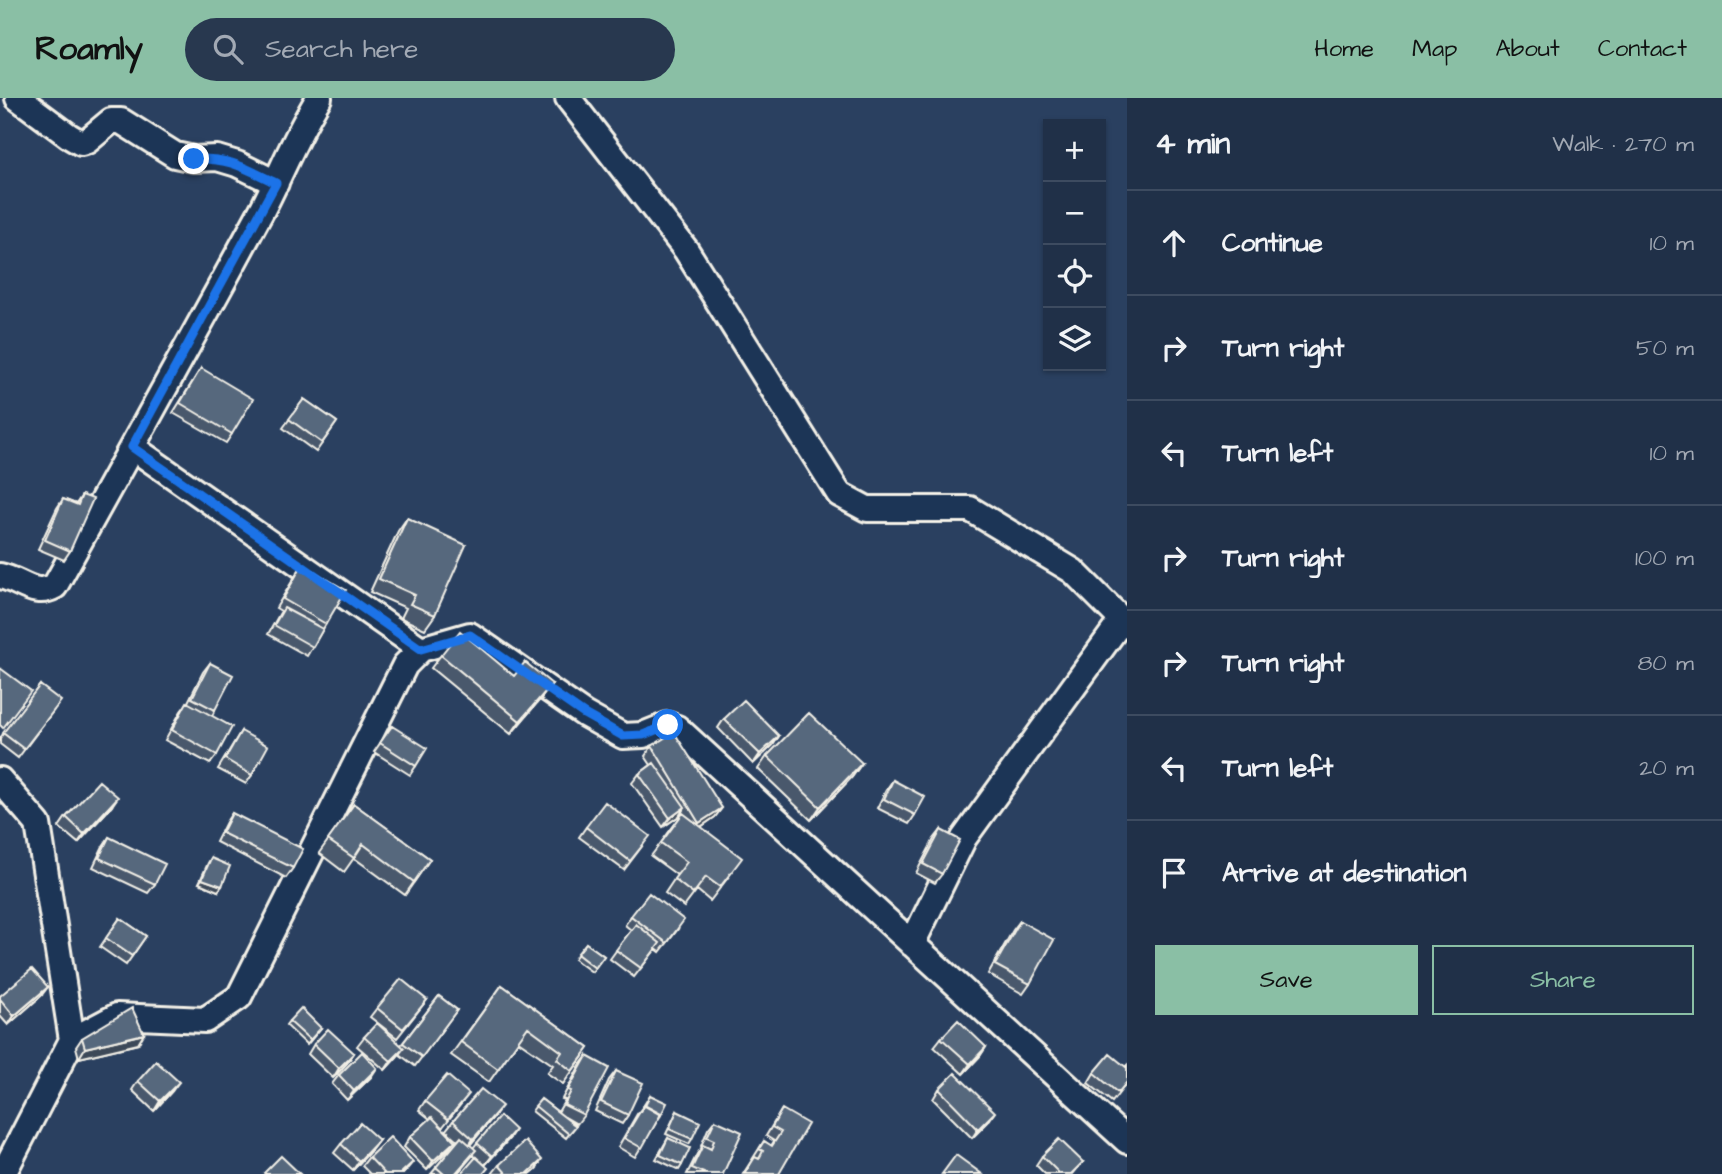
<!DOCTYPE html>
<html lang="en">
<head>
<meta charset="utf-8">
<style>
	:root { --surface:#203048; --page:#28384f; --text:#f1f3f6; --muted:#a2a9b4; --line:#3d4b60; --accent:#8abfa5 }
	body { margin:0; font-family:"Architects Daughter",sans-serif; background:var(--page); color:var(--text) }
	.controls { position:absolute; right:21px; top:21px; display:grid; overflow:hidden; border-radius:0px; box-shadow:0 2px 5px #0004 }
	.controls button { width:63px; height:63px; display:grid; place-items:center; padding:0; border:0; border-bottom:2px solid var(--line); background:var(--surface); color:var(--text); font:35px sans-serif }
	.stop { position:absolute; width:21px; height:21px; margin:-16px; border:5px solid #1a73e8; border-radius:50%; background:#fff }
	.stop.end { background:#1a73e8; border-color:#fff; box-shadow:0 2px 7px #0008 }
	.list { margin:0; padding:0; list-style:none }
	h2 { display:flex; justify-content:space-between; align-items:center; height:91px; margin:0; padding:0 28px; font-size:30px }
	h2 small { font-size:23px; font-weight:400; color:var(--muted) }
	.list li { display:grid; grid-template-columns:46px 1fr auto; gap:21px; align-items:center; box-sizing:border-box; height:105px; padding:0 28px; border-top:2px solid var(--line) }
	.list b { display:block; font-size:26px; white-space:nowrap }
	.list em { font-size:23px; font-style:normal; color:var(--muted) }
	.actions { display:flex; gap:14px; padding:21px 28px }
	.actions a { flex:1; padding:16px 0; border:2px solid var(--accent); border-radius:0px; text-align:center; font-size:24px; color:var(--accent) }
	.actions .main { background:var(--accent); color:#111 }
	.icon { flex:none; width:38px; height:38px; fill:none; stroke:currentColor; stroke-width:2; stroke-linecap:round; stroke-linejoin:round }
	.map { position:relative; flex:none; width:1127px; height:1076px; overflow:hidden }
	header { display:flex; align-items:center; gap:42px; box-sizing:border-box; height:98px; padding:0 35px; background:var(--accent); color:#111 }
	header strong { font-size:33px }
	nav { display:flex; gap:38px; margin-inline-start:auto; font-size:24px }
	.search { width:490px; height:63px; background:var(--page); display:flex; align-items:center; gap:18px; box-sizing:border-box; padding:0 24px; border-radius:38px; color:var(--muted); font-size:26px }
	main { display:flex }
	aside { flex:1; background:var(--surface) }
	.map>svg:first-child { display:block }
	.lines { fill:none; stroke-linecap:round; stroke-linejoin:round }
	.minor-casing { stroke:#f4f1e8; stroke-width:30 }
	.minor { stroke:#1d3557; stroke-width:24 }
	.wall { fill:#4a596c; stroke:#f4f1e8; stroke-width:2 }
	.shaded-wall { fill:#3c4858; stroke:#f4f1e8; stroke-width:2 }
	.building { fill:#56677d; stroke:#f4f1e8; stroke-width:2 }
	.route { stroke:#1a73e8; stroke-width:9 }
</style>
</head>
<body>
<header>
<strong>Roamly</strong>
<div class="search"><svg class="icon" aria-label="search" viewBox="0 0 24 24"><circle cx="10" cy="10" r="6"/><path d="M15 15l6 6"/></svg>Search here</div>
<nav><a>Home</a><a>Map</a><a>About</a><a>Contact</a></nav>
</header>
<main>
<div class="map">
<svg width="1127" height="1076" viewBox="0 0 1127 1076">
	<rect width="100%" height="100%" fill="#2a4060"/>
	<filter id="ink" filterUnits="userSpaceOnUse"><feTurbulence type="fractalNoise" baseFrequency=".0143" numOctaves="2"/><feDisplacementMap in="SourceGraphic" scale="14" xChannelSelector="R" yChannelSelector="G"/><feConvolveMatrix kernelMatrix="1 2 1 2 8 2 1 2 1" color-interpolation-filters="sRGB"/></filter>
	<g filter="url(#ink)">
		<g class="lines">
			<!-- minor casing -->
			<g class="minor-casing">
				<path id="minor" d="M18,0L69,38L81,45L87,43L111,23H121L175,57L194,61L217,60L237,66L276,85
					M568,0L686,152L839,396L867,411H970L1073,473L1127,527
					M132,349C176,269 220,190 263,110C282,73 297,35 319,0
					M0,478C21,482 34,500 55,488L132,349L421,551
					M0,682L38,726L72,942
					M912,846L964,740L1122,522
					M3,1076L72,942L117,918L205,922L239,899L405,567L421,551L470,537L584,616L623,638L643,637L668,627L677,630L1127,1043"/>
			</g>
			<!-- minor -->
			<use href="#minor" class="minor"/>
		</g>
		<!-- wall -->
		<path class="wall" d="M201,270L232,336L226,345L173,315Z
			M304,301L337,324L316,354L283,330Z
			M82,397L70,453L64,462L38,451L57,410L63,401L76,406Z
			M407,420L435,517L425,531L401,520L406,510L370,494L398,433Z
			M302,467L326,526L307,558L268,536L281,513L276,510Z
			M441,557L514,578L552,586L542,599L511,636L431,570Z
			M210,565L215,612L212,618L217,657L210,666L165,642L181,613L188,604L203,574Z
			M40,587L54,612L18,660L0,646V640Z
			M724,621L779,638L773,647L753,666L718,630Z
			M392,628L416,668L410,677L374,654Z
			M241,633L252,677L246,686L218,671Z
			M652,648L722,710L715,719L701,729L733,773L710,803L697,792L684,809L665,795L677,777L651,758L682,717L681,715L679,718L663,729L632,685L639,676L651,667L645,658Z
			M767,658L862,665L852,679L811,722L758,671Z
			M893,682L915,717L909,726L877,710L886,692Z
			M354,706L430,761L405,797L354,760L344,774L319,755Z
			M111,709L78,745L59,729L66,719Z
			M232,715L293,770L286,780L216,744L226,724Z
			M586,729L643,747L624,772L579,739Z
			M941,732L942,776L935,785L916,775L934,741Z
			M109,739L155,786L148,795L93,769L103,748Z
			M211,760L218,793L199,785L208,765Z
			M631,818L678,831L660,854L656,851L634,879L610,861L631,832L625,827Z
			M120,820L146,838L126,867L100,849Z
			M1020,823L1030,886L1023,896L988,876L1013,832Z
			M586,845L604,858L592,874L574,861Z
			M502,887L589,950L563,986L547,975L553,967L518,943L489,984L451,957Z
			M0,898H41L8,927L0,918Z
			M439,898L457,912L415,968L399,956L385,972L357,948L364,939L401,947Z
			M427,902L397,940L370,919L377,910Z
			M289,923L321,930L307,947L286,927Z
			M82,940L138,946L79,960L76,949Z
			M941,940L986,949L980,958L963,976L934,949Z
			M314,946L354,955L347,965L333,980L308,956Z
			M587,958L584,1017L577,1026L565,1019L576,1028L566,1040L532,1013L541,1001L558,1014L565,1002L562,1001L580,967Z
			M1127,967V985L1112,1004L1088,985L1094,975L1126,968Z
			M616,973L628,1017L622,1026L595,1013L609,982Z
			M339,977L371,979L347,1002L332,986Z
			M138,983L172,993L154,1013L132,992Z
			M939,991L988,1024L972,1040L933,1001Z
			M650,997L661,1017L635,1059L618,1049L637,1016L644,1007Z
			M425,1003L462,1005L442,1030L448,1052L427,1072L404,1049L410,1039L430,1021L419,1012Z
			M782,1011L779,1076H743L764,1043L771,1048L774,1043L766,1038Z
			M677,1013L692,1041L689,1046L666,1036Z
			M495,1017L470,1047L473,1050L477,1045L509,1041L485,1067L473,1057L457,1076H431L458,1043L446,1032L453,1023Z
			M715,1022L723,1076H687L697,1056L702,1049L701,1048L708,1031Z
			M668,1040L682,1067L679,1072L656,1061Z
			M379,1042L372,1051L353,1072L334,1055L341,1046Z
			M1042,1058L1083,1064L1073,1076H1045L1036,1067Z
			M369,1059L406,1073L403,1076H370L362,1068Z
			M499,1067L536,1071L530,1076H492Z"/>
		<!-- shaded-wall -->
		<path class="shaded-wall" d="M552,586L542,599L511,636L520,623Z
			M779,638L773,647L753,666L760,656Z
			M862,665L852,679L811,722L820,709Z
			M118,699L111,709L78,745L84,736Z
			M685,709L679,718L663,729L670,720Z
			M722,710L715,719L693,734L699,725Z
			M202,781L222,788L218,793L199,785Z
			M48,889L41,898L8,927L14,918Z
			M144,936L138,946L79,960L85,950Z
			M986,949L980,958L963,976L970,966Z
			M404,950L397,959L385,972L391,963Z
			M354,955L347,965L333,980L339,970Z
			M377,970L371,979L347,1002L354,993Z
			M179,984L172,993L154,1013L160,1003Z
			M502,1008L495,1017L467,1050L473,1041Z
			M995,1014L988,1024L972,1040L978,1031Z
			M515,1032L509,1041L485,1067L492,1058Z
			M379,1042L372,1051L353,1072L359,1063Z
			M455,1043L448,1052L427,1072L433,1063Z
			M542,1062L536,1071L530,1076H527Z
			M413,1064L403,1076H400Z"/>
		<!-- building -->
		<path class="building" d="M201,270L253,301L232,336L180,305Z
			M304,301L337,324L322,345L289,321Z
			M82,397L93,401L70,453L45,442L63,401L78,407Z
			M407,420L466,447L435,517L410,506L415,497L379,481Z
			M302,467L346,492L326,526L283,501Z
			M284,510L323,531L313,549L274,527Z
			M460,533L514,578L525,564L552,586L520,623L441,557Z
			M210,565L233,577L215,612L192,600Z
			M0,570L31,593L3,630L0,627Z
			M40,587L61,603L24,651L3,635Z
			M744,602L779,638L760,656L724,621Z
			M187,604L232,629L217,657L172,632Z
			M809,615L862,665L820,709L767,658Z
			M392,628L427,650L416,668L380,645Z
			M241,633L268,648L252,677L225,661Z
			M674,634L722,710L699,725L652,648Z
			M654,665L685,709L670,720L639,676Z
			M893,682L925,699L915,717L884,701Z
			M99,683L118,699L84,736L66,719Z
			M605,704L650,738L630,763L586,729Z
			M354,706L430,761L414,784L363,746L354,760L328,742Z
			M232,715L303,751L293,770L222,735Z
			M683,715L742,760L720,789L706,779L693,796L674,781L687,764L661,745Z
			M941,732L960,742L942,776L923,766Z
			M109,739L165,766L155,786L99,760Z
			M211,760L230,768L222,788L202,781Z
			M649,795L684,822L667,845L631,818Z
			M120,820L146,838L132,858L106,840Z
			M1020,823L1054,842L1030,886L995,867Z
			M636,826L660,845L641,870L616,852Z
			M586,845L604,858L595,870L577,856Z
			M32,871L48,889L14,918L0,901V898Z
			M401,881L427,902L403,931L377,910Z
			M502,887L589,950L572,973L557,961L562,954L528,929L498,971L461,944Z
			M439,898L457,912L422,959L403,945Z
			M132,910L144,936L85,950L82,940Z
			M301,910L321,930L310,942L289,923Z
			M958,922L986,949L970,966L941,940Z
			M377,925L404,950L391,963L364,939Z
			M328,931L354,955L339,970L314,946Z
			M362,954L377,970L354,993L339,977Z
			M1110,956L1127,970V984L1118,995L1094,975Z
			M587,958L609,970L584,1017L564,1007L571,993L568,992Z
			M156,963L179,984L160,1003L138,983Z
			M616,973L643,985L628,1017L601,1004Z
			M955,975L995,1014L978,1031L939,991Z
			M447,977L469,996L448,1021L425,1003Z
			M481,991L502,1008L473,1041L453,1023Z
			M650,997L667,1005L661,1017L645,1008Z
			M541,1001L576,1028L569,1036L535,1008Z
			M644,1007L661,1016L642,1050L624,1040Z
			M782,1011L808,1026L779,1076H747L745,1075L755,1059L759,1061L763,1053L759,1051L764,1043L772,1048L781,1034L772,1029Z
			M677,1013L700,1024L692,1041L669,1031Z
			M500,1018L515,1032L492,1058L477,1045Z
			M432,1019L455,1043L433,1063L410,1039Z
			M715,1022L742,1034L723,1076H706L692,1070L703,1047L711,1051L714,1042L707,1039Z
			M360,1025L379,1042L359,1063L341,1046Z
			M390,1039L413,1064L400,1076H385L369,1059Z
			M461,1039L476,1052L455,1076H444L436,1069Z
			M668,1040L690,1050L682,1067L660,1057Z
			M1059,1041L1083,1064L1071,1076H1060L1042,1058Z
			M525,1043L542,1062L527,1076H507L499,1067Z
			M956,1057L982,1076H942Z
			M281,1058L300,1076H265L264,1075Z
			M476,1059L488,1070L483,1076H461Z"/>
	</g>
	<g class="lines" filter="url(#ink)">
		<!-- route -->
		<path class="route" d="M194,61C231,60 243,69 276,85L132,349L421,551L470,537L584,616L623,638L643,637L668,627"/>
	</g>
</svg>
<div class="controls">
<button>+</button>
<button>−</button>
<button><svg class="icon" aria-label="locate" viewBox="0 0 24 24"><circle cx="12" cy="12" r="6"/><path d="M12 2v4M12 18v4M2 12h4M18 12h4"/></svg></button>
<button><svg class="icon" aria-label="layers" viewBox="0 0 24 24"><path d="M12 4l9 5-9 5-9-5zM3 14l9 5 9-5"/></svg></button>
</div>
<div class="stop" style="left:668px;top:627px"></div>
<div class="stop end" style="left:194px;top:61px"></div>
</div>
<aside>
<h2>4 min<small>Walk · 270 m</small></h2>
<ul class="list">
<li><svg class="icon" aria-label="ahead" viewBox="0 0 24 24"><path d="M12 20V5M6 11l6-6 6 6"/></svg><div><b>Continue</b></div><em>10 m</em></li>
<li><svg class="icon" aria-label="right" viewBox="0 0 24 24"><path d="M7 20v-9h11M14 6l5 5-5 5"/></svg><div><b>Turn right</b></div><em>50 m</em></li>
<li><svg class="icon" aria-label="left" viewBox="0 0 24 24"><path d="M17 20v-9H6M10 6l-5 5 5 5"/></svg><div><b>Turn left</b></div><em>10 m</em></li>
<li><svg class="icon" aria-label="right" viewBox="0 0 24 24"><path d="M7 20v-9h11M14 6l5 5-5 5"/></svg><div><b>Turn right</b></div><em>100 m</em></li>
<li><svg class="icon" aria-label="right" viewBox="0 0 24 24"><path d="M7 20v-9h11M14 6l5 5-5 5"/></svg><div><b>Turn right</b></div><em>80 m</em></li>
<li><svg class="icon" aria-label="left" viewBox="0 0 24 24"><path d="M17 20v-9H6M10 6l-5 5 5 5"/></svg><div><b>Turn left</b></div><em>20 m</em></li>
<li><svg class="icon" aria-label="arrive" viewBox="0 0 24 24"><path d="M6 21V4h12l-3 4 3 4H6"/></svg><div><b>Arrive at destination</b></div></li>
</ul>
<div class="actions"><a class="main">Save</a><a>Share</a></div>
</aside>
</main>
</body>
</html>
